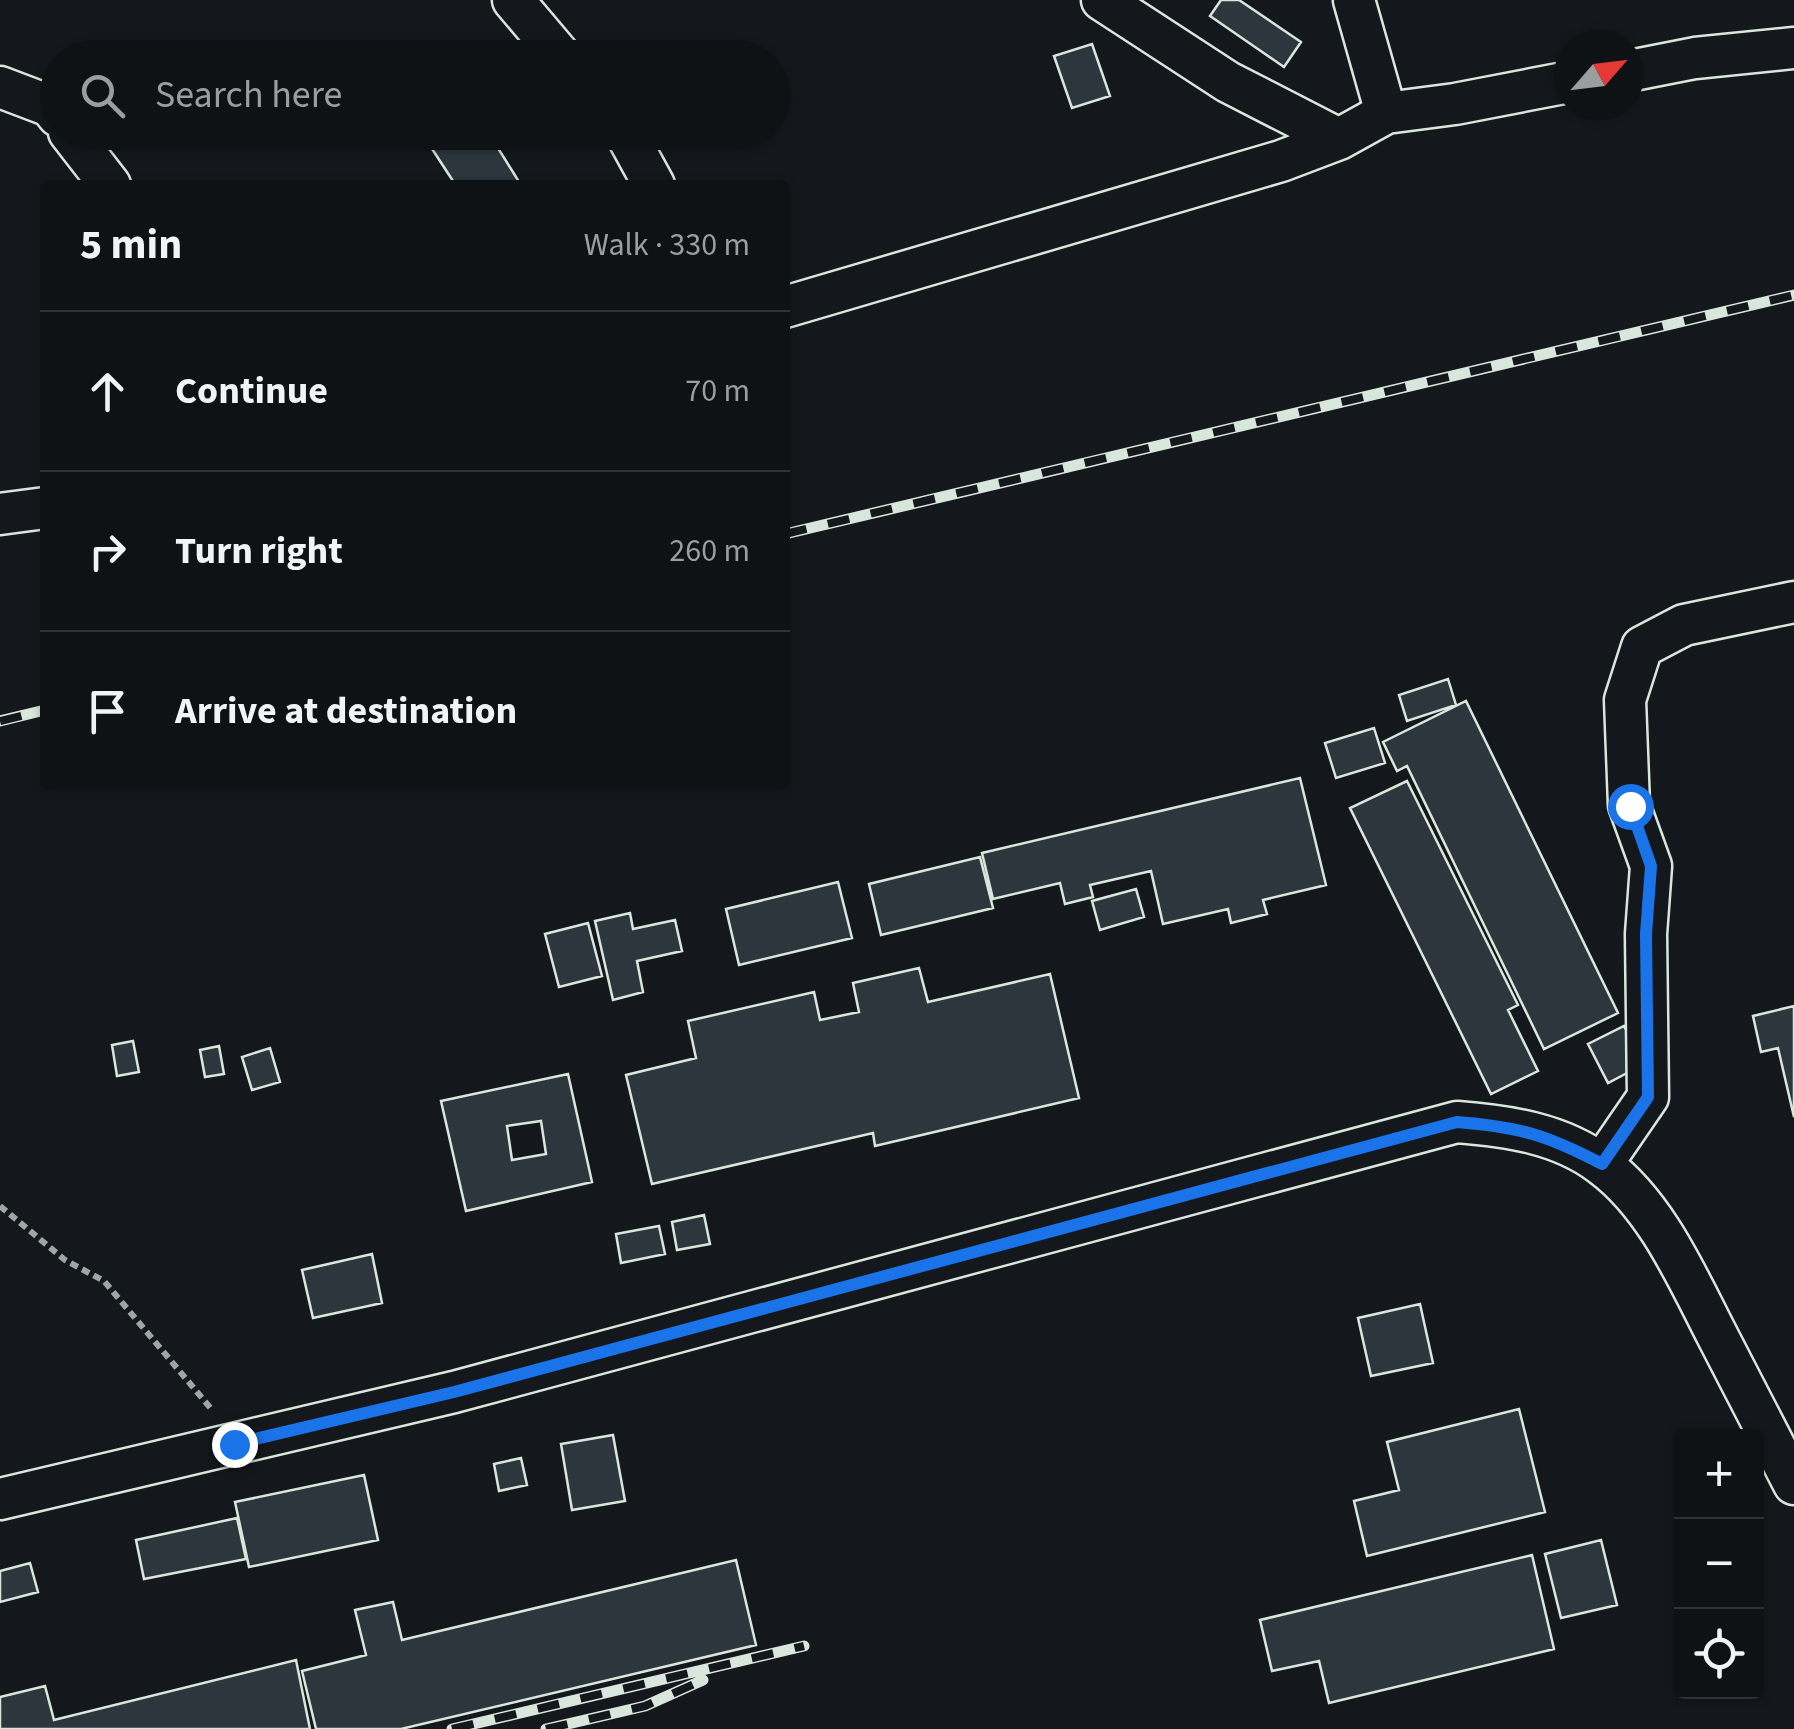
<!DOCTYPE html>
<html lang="en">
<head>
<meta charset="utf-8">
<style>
	:root { --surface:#0f1215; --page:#181b1e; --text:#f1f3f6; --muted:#9b9ea0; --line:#2f3234 }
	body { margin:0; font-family:"Source Sans 3",sans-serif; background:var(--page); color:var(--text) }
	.controls { position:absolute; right:30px; bottom:30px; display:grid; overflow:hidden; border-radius:10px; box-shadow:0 2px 8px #0004 }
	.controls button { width:90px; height:90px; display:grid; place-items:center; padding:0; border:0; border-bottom:2px solid var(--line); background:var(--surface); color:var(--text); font:50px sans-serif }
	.compass { position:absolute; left:1554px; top:30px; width:90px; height:90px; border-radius:50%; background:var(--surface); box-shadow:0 2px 8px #0004; rotate:62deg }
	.stop { position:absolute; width:30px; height:30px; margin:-22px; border:8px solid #1a73e8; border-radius:50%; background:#fff }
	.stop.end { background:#1a73e8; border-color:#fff; box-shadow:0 2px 10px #0008 }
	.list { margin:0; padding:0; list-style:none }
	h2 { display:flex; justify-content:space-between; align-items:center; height:130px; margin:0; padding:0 40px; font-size:42px }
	h2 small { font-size:32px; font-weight:400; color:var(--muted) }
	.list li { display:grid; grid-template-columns:65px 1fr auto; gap:30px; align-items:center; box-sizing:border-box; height:160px; padding:0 40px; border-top:2px solid var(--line) }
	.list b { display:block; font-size:38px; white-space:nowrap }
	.list em { font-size:32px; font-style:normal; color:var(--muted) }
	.icon { flex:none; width:55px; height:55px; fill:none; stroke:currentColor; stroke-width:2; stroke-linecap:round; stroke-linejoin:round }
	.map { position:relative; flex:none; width:1794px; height:1729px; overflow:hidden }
	.search { position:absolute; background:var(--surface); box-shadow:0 2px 8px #0004; left:40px; top:40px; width:750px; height:110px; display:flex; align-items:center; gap:25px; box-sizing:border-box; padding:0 35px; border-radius:55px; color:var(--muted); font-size:38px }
	.panel { position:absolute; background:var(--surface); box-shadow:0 2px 8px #0004; left:40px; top:180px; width:750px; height:610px; border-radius:10px }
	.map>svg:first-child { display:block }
	.building { fill:#2c363c; stroke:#d8e6dc; stroke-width:2.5; fill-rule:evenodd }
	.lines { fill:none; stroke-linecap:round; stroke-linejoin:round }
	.minor-casing { stroke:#d8e6dc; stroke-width:45 }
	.path { stroke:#9da8a2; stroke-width:6; stroke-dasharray:8 5; stroke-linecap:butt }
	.minor { stroke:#14181c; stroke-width:40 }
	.rail-casing { stroke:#d8e6dc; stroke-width:11 }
	.rail { stroke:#14181c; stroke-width:8; stroke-dasharray:22; stroke-linecap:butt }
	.route { stroke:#1a73e8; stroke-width:12 }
</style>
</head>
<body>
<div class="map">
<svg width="1794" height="1729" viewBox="0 0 1794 1729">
	<rect width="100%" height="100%" fill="#14181c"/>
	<!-- building -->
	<path class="building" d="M1221,0H1239L1301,42L1284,67L1210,16Z
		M1092,44L1110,96L1072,108L1054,56Z
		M408,132H488L521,185H447L453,181L425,138L416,144Z
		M1448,679L1456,705L1407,721L1399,695Z
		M1466,701L1618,1013L1544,1049L1407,766L1397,771L1383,742Z
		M1374,728L1385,763L1336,778L1325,743Z
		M1300,778L1326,885L1263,900L1267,914L1231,923L1228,909L1163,924L1151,871L1090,885L1093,897L1065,904L1060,883L993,899L982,853Z
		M1407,781L1518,1005L1508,1010L1538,1071L1491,1094L1350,808Z
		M980,857L993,908L881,935L869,884Z
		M838,882L852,938L739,965L726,909Z
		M1136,889L1144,917L1100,930L1092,901Z
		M630,913L633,929L675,920L682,951L637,961L643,992L613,1000L595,921Z
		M588,923L602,976L559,987L545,934Z
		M919,968L928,1002L1050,974L1079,1098L875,1146L873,1133L652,1184L626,1075L696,1058L688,1021L814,992L820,1020L859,1012L853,983Z
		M1794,1006V1117L1778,1048L1761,1052L1753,1016Z
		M1624,1026L1644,1064L1608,1083L1588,1044Z
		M133,1041L139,1072L117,1076L112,1045Z
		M219,1046L224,1074L205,1077L200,1050Z
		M270,1048L280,1082L252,1090L242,1057Z
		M568,1074L592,1182L466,1211L441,1101ZM541,1121L546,1154L512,1160L507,1126Z
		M704,1215L710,1244L677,1250L672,1222Z
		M659,1226L665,1254L621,1263L616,1234Z
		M372,1254L382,1303L313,1318L302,1270Z
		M1420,1304L1433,1363L1371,1376L1358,1318Z
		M1519,1409L1545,1512L1367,1556L1354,1501L1399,1490L1387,1442Z
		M613,1435L625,1501L572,1510L561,1444Z
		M521,1458L527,1485L499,1491L494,1464Z
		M364,1475L378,1540L249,1567L235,1502Z
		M237,1518L246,1559L144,1579L136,1540Z
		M1601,1540L1617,1605L1561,1618L1545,1554Z
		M1532,1555L1554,1649L1329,1703L1319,1661L1272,1671L1260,1620Z
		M736,1560L756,1645L401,1729H316L302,1671L366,1655L355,1610L393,1602L402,1640Z
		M30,1563L38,1592L0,1602V1571Z
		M296,1660L310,1729H0V1697L45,1686L54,1720Z"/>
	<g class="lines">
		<!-- minor casing -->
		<g class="minor-casing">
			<path id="minor" d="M513,0L562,58
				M1102,0L1228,82L1339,139
				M1354,0L1386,113
				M1629,71L1695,58L1794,48
				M0,87L50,106L58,116
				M69,132L110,185
				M625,132L654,185
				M785,307L1281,161L1339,139L1386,113L1455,104L1569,82
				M0,514L45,508
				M1602,1164L1648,1097L1646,934L1651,866L1629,805L1625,700L1642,647L1684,625L1794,602
				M0,1499L454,1392L1457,1122C1507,1126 1560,1133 1602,1165C1656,1205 1687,1277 1717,1335C1742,1384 1768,1434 1794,1484"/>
		</g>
		<!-- path -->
		<path class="path" d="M0,1206L65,1260L104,1281L213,1411"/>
		<!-- minor -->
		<use href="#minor" class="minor"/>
		<!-- rail casing -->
		<g class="rail-casing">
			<path id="rail" d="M785,534L1794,295
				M0,721L45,710
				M452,1729L804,1646
				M546,1729L645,1706L703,1680"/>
		</g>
		<!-- rail -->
		<use href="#rail" class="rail"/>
	</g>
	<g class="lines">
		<!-- route -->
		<path class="route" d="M234,1444L454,1392L1457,1122C1520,1127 1547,1135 1602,1164L1648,1097L1646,934L1651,866L1630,806"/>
	</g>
</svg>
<div class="controls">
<button>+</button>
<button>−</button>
<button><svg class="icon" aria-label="locate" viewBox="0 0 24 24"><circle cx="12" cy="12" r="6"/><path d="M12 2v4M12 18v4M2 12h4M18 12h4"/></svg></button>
</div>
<svg class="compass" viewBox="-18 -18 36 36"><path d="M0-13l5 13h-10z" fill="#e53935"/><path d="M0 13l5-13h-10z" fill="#9b9ea0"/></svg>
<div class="stop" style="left:1630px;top:806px"></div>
<div class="stop end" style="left:234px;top:1444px"></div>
<div class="search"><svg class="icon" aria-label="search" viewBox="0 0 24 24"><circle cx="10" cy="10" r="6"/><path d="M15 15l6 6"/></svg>Search here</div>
<section class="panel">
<h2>5 min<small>Walk · 330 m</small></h2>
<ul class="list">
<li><svg class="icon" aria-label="ahead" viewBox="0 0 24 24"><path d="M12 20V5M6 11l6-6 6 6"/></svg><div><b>Continue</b></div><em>70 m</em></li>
<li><svg class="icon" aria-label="right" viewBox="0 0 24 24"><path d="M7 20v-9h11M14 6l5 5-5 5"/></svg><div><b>Turn right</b></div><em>260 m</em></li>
<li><svg class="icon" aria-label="arrive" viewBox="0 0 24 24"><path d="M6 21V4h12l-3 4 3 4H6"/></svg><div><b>Arrive at destination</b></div></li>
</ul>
</section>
</div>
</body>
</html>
